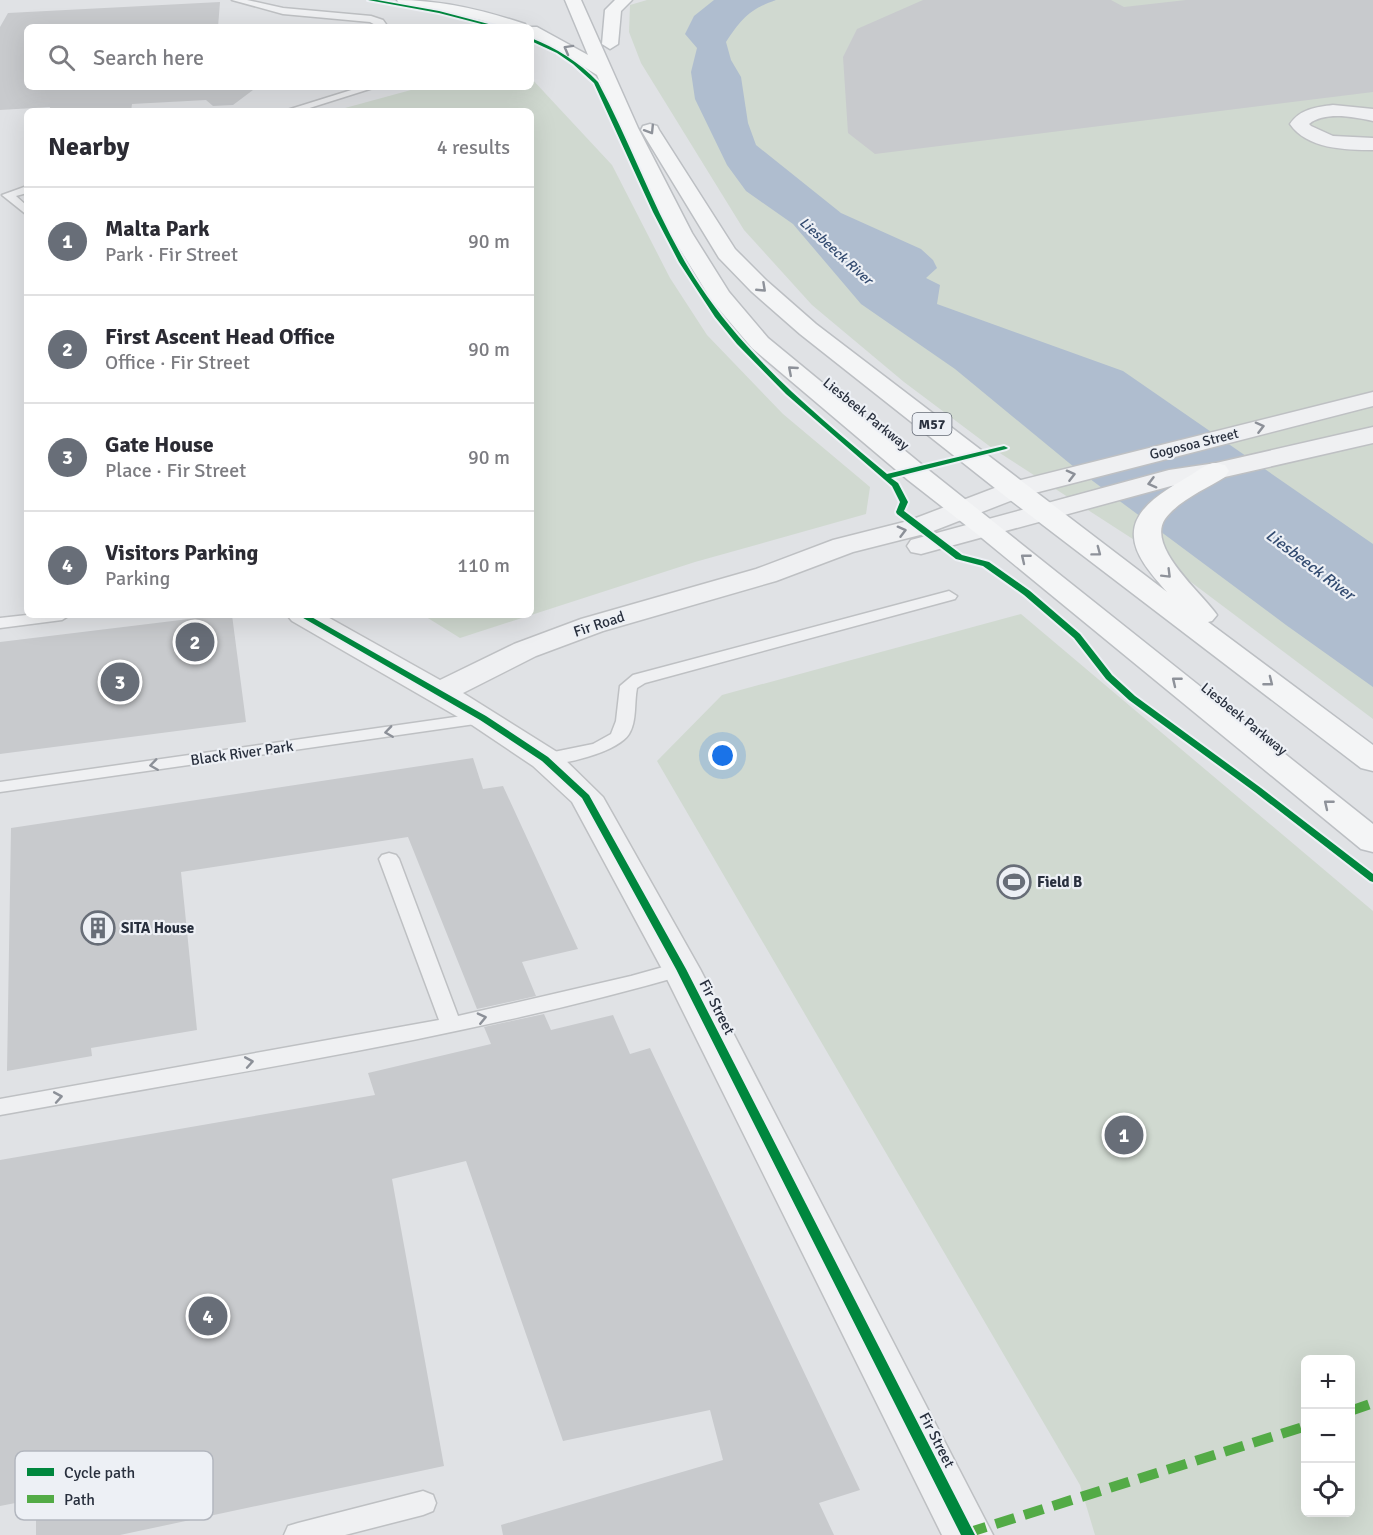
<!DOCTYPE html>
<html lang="en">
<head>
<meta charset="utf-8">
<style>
	:root { --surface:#fff; --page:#f7f7f7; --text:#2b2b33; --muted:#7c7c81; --line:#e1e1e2; --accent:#686e78 }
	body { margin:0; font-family:Signika,sans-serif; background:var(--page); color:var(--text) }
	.controls { position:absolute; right:18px; bottom:18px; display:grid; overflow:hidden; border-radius:9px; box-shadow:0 6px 24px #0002 }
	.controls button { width:54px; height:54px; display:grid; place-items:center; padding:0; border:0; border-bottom:2px solid var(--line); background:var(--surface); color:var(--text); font:30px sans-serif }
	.you { position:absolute; left:723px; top:756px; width:21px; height:21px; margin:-15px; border:4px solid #fff; border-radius:50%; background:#1a73e8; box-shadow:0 0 0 9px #1a73e833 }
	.badge { display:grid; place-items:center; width:39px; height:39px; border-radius:50%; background:var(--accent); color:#fff; font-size:20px; font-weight:700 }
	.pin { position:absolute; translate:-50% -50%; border:3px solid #fff; box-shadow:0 2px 6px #0006 }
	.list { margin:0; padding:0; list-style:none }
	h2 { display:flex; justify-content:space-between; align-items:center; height:78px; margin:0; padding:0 24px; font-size:26px }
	h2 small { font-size:20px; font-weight:400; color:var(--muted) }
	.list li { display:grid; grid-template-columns:39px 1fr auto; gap:18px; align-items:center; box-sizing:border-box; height:108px; padding:0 24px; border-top:2px solid var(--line) }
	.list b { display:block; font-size:22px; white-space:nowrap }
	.list p { margin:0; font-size:20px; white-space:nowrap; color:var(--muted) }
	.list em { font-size:20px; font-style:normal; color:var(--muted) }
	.icon { flex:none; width:33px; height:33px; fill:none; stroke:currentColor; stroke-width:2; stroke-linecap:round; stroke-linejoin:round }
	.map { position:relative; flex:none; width:1373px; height:1535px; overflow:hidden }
	.search { position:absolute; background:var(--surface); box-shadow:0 6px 24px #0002; left:24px; top:24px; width:510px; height:66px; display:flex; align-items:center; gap:15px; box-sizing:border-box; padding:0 21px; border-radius:9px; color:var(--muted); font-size:22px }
	.panel { position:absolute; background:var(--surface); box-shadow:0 6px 24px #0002; left:24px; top:108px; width:510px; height:510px; border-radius:9px }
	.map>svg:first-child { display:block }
	.green { fill:#d0d9d0; fill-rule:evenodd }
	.water { fill:#afbdcf }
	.building { fill:#c8cacd }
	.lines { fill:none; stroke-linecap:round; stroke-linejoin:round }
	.lane-casing { stroke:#bec0c3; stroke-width:3 }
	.street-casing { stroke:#bec0c3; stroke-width:3 }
	.primary-casing { stroke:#bcbfc3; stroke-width:3 }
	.lane { fill:#eff0f2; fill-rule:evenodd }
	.street { fill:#eff0f2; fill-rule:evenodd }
	.primary { fill:#f4f5f6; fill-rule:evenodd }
	.quiet { stroke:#53ab46; stroke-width:10; stroke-dasharray:20 10; stroke-linecap:butt }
	.cycleway-casing { stroke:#edf0f5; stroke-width:4 }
	.cycleway { fill:#00873e; fill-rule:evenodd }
	.oneway { stroke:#8e929a }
	.oneway2 { stroke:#8c9098 }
	.labels { text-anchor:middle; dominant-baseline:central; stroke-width:4.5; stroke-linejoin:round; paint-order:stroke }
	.far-water-label { font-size:14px; font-style:italic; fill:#334b70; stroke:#edf0f5 }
	.far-street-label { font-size:14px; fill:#282f3d; stroke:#edf0f5 }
	.shield { fill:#edf0f5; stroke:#636974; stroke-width:1.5 }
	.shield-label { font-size:14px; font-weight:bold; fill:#282f3d }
	.street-label { font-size:15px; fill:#282f3d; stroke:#edf0f5 }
	.poi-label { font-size:15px; font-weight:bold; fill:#282f3d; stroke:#edf0f5; text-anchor:start }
	.water-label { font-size:16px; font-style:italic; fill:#334b70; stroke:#edf0f5 }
	.key { fill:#edf0f5; stroke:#b2b6be; stroke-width:1.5 }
	.key-label { font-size:16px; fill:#282f3d }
</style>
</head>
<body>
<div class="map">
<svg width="1373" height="1535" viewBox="0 0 1373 1535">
	<rect width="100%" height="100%" fill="#e0e2e5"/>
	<!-- green -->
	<path class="green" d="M647,0H1373V719L1139,543L992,448L904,382L812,305L744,230L641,63L629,32L630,5Z
		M531,78L612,165L670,278L707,335L783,414L870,487L866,514L695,562L460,638L423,615H531V111H334L422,87H531Z
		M1021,614L1373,911V1535H1095L1080,1485L657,761L722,695ZM1306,1360H1350V1512H1306Z"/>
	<!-- water -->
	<path class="water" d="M714,0H776C750,9 741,19 726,42L731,60L741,77L748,123L756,145L841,213L921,249L933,260L937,268L926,278L940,285L937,304L1123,371L1373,544V687L1286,625L1074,467L955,369L861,304L793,224L746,191L727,165L695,99L691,72L697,48L685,34L694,16Z"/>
	<!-- building -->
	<path class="building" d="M923,0H1111L1124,7L1186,0H1373V92L875,154L848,133L843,57L857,29Z
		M220,2L218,27H27V87H257L233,105L213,106L206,100L132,104L131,111H49L50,107L0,110V27L8,13Z
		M222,615H232L246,722L0,754V642Z
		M473,758L483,789L503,786L578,949L522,962L536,996L477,1009L408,837L181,872L197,1030L91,1048L92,1056L7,1071L11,828Z
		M544,1014L551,1030L613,1015L630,1054L650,1048L860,1490L819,1503L834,1535H503L501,1525L723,1460L710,1410L563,1441L466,1161L392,1179L444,1466L120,1535H36V1499L0,1506V1160L375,1095L368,1073L491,1044L484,1027Z"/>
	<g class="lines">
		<!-- lane casing -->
		<g class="lane-casing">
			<path id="lane" d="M232,0H247L283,8L371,16L383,20L388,27H379L370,22L283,14Z
				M361,87H376L300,111H284Z
				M27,186V193L16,196L27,206V215L2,195Z
				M949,591L957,596L955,599L645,683L637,688C634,703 637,721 629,734C618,752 558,768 539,763L536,759L539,755L593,744L611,734L616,721L620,686L633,675Z
				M27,615H70L62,620L0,628V618Z
				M483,713L489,714L492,718L489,722L0,792V782Z
				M389,853L396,855L399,859L458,1016L631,976L681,962L688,964L691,969L688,974C463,1039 230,1073 0,1115V1099L439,1020L379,859L382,855Z
				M423,1491L433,1495L436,1503L433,1511L423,1515L345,1535H284L288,1526L298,1523Z"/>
		</g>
		<!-- street casing -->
		<g class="street-casing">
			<path id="street" d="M1333,105L1373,109V121C1354,117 1325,111 1309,124L1311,126L1333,136L1373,138V150C1345,150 1307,149 1290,124C1300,109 1316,107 1333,105Z
				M1373,392V406L1023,496L928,533L853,552L776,581L603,631L536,656L463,693L557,752L603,797L700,969L993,1535H942L662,969L572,802L533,766L472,725L292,621L287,615H324L440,680L514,644L581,619L756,569L833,540L908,521L1005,484Z
				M1373,427V443L1216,479L1171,486L921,554L911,552L907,546L911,540L1169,470L1216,463Z"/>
		</g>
		<!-- primary casing -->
		<g class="primary-casing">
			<path id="primary" d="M397,0C441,0 483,10 525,24L527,27H537L588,55L565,0H581L638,128L692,233L729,292L768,338L926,468L1373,824V852L1361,849L977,534L908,480L752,348L712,301L670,233L620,128L597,75L557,50L531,37V27H502L481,20L399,3Z
				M615,0H632L621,11L618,44L610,49L602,44L605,10Z
				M650,124L657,126L659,130L735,249L767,281L816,324L1167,592C1154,577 1135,557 1134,537C1131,507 1170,488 1191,475C1199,470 1207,463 1216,463C1219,463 1222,465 1225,465L1229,471L1225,477C1206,489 1179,500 1165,519C1146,547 1202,593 1217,615L1212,621L1208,622L1373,745V771L1361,768L1005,496L800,334L751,291L719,258L641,130L643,126Z"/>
		</g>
		<!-- lane -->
		<use href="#lane" class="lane"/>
		<!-- street -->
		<use href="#street" class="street"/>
		<!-- primary -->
		<use href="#primary" class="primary"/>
		<!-- quiet -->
		<path class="quiet" d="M1350,1411L1373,1403
			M967,1533L1306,1426"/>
		<!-- cycleway casing -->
		<g class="cycleway-casing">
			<path id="cycleway" d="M368,0H377L439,11L500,27H493L439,13Z
				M531,38C556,48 579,62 598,82C634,149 658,223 700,286C750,361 819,417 887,474L1004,446L1008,448L1006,449L891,478L898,483L908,502L904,511L962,555L989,562L1030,591L1080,634L1112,675L1135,696L1261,788L1373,874V882L1370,881L1255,792L1129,700L1106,679L1074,638L1024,595L983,566L956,559L897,514L896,512L900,502L892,486L786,394L737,344L715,317L679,262L653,212L594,83L573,64L557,53L531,41Z
				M298,615H308L486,716L548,757L589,795L686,969L975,1535H961L676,969L582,798L542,761L480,720Z"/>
		</g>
		<!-- cycleway -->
		<use href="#cycleway" class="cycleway"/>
	</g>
	<!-- one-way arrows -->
	<defs><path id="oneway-chevron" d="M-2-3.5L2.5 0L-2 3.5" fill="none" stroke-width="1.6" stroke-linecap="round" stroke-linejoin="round" transform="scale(1.5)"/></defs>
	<g class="oneway">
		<use href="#oneway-chevron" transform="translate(568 49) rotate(-151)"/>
		<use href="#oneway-chevron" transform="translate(650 130) rotate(58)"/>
		<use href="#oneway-chevron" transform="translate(762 288) rotate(43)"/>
		<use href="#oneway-chevron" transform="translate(792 370) rotate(-139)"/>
		<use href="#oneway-chevron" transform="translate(1097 552) rotate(37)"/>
		<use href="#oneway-chevron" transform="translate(1025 558) rotate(-141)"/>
		<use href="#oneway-chevron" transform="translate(1167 574) rotate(45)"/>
		<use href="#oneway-chevron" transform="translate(1176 681) rotate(-141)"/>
		<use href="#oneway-chevron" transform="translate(1269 682) rotate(38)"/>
		<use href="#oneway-chevron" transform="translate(1328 804) rotate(-141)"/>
	</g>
	<g class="oneway2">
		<use href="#oneway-chevron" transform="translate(1260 427) rotate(-14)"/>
		<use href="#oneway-chevron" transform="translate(1071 475) rotate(-14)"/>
		<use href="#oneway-chevron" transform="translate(1152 483) rotate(165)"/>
		<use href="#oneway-chevron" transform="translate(902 531) rotate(-15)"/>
		<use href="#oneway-chevron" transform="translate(389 732) rotate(172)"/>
		<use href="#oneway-chevron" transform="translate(154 765) rotate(172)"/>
		<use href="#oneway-chevron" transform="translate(482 1018) rotate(-13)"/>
		<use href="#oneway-chevron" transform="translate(249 1062) rotate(-10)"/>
		<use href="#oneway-chevron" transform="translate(58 1097) rotate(-10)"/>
	</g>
	<!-- icons -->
	<defs>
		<g id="stadium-ring" transform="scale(1.725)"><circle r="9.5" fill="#edf0f5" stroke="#686e78" stroke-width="1.5"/><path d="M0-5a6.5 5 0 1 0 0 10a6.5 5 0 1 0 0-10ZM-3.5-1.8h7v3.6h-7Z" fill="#686e78"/></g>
		<g id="building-ring" transform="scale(1.725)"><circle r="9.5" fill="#edf0f5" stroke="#686e78" stroke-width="1.5"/><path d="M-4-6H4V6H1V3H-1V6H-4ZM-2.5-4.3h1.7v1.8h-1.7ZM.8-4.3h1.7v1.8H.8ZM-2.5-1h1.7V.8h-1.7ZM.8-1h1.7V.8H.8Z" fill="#686e78"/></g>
	</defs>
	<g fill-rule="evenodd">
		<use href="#stadium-ring" x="1014" y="882"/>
		<use href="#building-ring" x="98" y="928"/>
	</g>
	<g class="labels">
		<!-- far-water labels -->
		<g class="far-water-label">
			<text transform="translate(836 251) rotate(42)">Liesbeeck River</text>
		</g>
		<!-- far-street labels -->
		<g class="far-street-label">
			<text transform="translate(866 414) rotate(39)">Liesbeek Parkway</text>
			<text transform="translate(1194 444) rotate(-14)">Gogosoa Street</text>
			<text transform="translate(1244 719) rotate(39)">Liesbeek Parkway</text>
		</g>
		<!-- shield labels -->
		<rect class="shield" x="912.5" y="413" width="39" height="22" rx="4.5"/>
		<g class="shield-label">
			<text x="932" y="424">M57</text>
		</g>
		<!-- street labels -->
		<g class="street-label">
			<text transform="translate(599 624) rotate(-18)">Fir Road</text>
			<text transform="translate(242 753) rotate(-8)">Black River Park</text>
			<text transform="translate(717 1007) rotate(63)">Fir Street</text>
			<text transform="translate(937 1440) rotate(63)">Fir Street</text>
		</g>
		<!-- poi labels -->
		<g class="poi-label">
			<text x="1037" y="882">Field B</text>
			<text x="121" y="928">SITA House</text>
		</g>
		<!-- water labels -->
		<g class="water-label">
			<text transform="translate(1310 565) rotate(37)">Liesbeeck River</text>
		</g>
	</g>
	<!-- legend -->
	<rect x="15" y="1451" width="198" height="69" rx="9" class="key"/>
	<rect x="27" y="1468" width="27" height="8" fill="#00873e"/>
	<rect x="27" y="1495" width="27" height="8" fill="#53ab46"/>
	<g class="key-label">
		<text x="64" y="1478">Cycle path</text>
		<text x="64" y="1505">Path</text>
	</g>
</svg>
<div class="controls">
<button>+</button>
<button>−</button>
<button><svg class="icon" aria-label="locate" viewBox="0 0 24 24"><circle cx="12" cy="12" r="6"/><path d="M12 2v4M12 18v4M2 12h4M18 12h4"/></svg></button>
</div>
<div class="you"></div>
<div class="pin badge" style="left:1124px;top:1135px">1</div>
<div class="pin badge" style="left:195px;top:642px">2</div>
<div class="pin badge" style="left:120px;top:682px">3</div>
<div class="pin badge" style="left:208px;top:1316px">4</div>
<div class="search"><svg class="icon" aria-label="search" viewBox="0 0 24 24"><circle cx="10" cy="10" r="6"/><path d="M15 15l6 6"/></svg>Search here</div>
<section class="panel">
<h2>Nearby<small>4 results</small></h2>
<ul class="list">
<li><span class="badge">1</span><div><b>Malta Park</b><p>Park · Fir Street</p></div><em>90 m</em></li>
<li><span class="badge">2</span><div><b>First Ascent Head Office</b><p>Office · Fir Street</p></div><em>90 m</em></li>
<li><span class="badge">3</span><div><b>Gate House</b><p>Place · Fir Street</p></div><em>90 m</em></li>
<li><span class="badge">4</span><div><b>Visitors Parking</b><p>Parking</p></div><em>110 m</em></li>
</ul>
</section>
</div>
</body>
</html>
